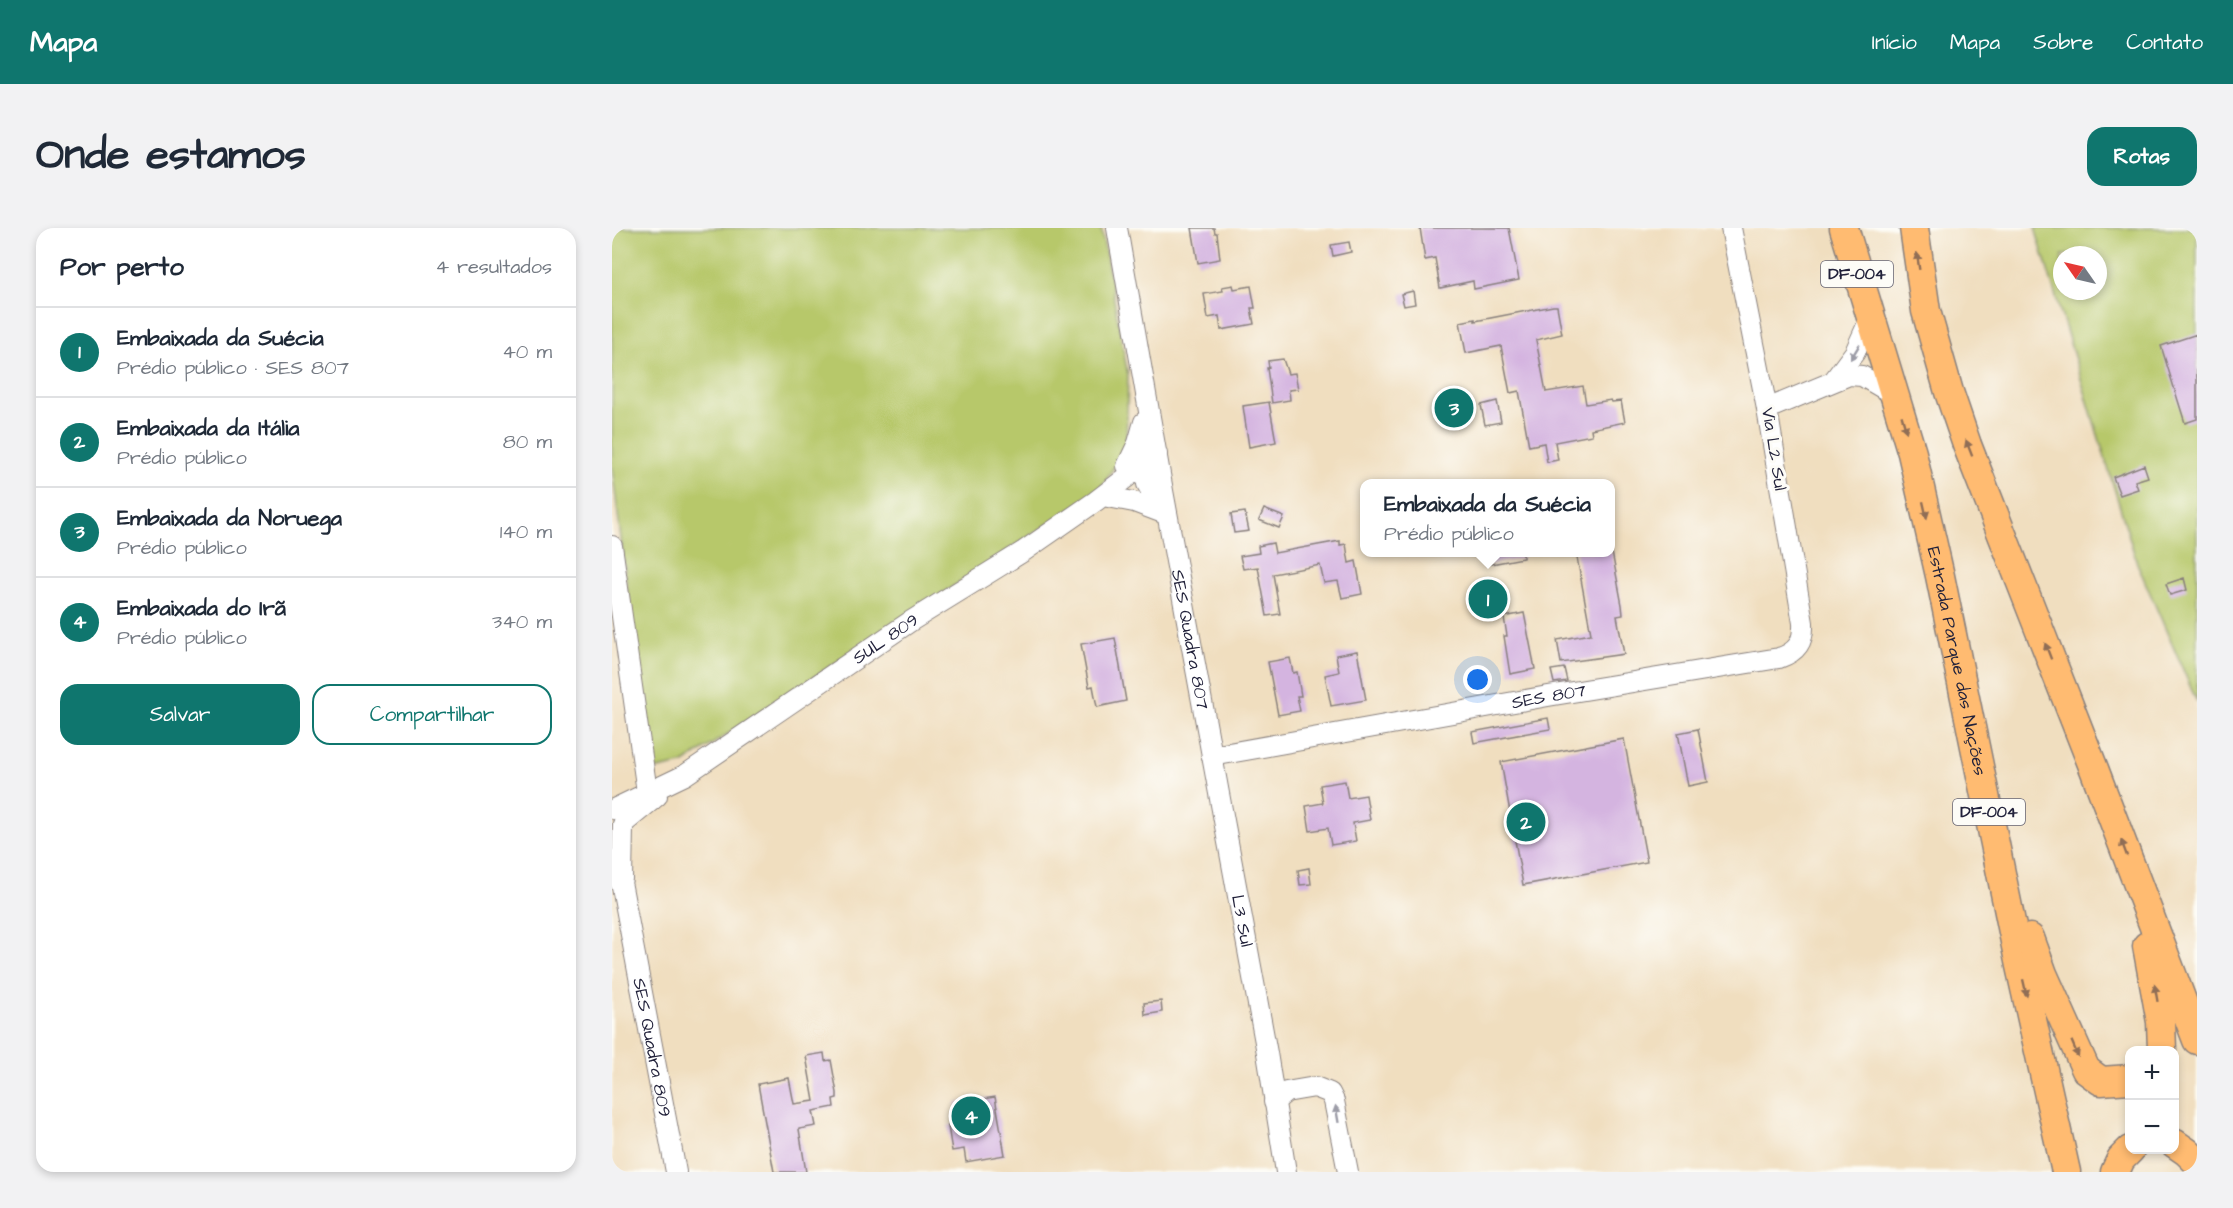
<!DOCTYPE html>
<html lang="pt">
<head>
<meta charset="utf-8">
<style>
	:root { --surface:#fff; --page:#f2f2f3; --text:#1f2937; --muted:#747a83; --line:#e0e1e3; --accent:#0f766e }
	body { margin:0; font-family:"Architects Daughter",sans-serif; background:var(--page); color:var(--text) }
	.controls { position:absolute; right:18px; bottom:18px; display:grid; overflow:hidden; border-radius:12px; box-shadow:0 3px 9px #0003 }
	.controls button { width:54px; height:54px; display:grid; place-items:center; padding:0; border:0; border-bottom:2px solid var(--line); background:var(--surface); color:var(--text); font:30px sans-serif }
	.compass { position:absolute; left:1441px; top:18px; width:54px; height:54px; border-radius:50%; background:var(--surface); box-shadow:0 3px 9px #0003; rotate:304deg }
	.you { position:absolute; left:866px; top:452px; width:21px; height:21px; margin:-15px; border:4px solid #fff; border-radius:50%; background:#1a73e8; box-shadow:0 0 0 9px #1a73e833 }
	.badge { display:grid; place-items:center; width:39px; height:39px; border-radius:50%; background:var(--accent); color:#fff; font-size:20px; font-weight:700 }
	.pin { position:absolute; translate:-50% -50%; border:3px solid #fff; box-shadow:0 2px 6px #0006 }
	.popup { position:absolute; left:748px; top:251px; width:255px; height:78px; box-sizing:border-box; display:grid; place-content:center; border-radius:12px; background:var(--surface); filter:drop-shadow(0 2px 4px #0005); font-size:20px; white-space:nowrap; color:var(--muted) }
	.popup b { font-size:22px; color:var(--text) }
	.popup::after { content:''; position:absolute; left:50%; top:100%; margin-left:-12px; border:12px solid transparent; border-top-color:var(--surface) }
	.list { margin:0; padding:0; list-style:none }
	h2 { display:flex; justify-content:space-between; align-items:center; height:78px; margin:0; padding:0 24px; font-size:26px }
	h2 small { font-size:20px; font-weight:400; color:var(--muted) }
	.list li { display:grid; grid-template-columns:39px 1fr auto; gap:18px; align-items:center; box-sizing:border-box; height:90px; padding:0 24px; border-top:2px solid var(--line) }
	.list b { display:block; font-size:22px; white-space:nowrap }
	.list p { margin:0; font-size:20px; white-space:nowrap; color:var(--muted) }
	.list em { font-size:20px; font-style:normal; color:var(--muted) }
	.actions { display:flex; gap:12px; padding:18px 24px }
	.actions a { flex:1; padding:14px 0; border:2px solid var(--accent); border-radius:18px; text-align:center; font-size:21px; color:var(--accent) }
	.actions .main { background:var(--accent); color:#fff }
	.map { position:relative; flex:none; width:1585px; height:944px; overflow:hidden; border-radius:18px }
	header { display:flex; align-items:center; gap:36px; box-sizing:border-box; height:84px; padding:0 30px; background:var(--accent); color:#fff }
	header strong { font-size:28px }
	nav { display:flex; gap:33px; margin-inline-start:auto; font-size:21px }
	.intro { display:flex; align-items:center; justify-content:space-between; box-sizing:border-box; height:144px; padding:0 36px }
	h1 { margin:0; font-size:42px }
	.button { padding:15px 27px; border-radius:18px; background:var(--accent); color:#fff; font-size:21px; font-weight:700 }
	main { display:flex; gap:36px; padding:0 36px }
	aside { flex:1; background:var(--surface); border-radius:18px; box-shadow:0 3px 9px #0003 }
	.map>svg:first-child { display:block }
	.green { fill:#b7c86a; stroke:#6c7552; stroke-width:1.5; fill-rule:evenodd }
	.building { fill:#d4b4e0 }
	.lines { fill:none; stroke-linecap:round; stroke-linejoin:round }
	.minor-casing { stroke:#89807d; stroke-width:22 }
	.highway-casing { stroke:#89807d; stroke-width:31 }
	.minor { stroke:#fff; stroke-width:20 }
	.highway { stroke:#ffbb71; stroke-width:28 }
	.oneway { fill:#906e56 }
	.oneway2 { fill:#9c9ca7 }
	.labels { text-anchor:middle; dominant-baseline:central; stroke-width:6; stroke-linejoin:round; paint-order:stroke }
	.shield { fill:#fdfcf7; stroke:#646373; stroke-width:1.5 }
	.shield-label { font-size:16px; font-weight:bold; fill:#22223b }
	.street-label { font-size:18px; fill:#22223b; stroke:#fdfcf7 }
</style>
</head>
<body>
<header>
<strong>Mapa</strong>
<nav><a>Início</a><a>Mapa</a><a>Sobre</a><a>Contato</a></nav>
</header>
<div class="intro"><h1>Onde estamos</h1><a class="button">Rotas</a></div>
<main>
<aside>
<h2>Por perto<small>4 resultados</small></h2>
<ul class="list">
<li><span class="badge">1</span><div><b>Embaixada da Suécia</b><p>Prédio público · SES 807</p></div><em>40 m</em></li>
<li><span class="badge">2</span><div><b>Embaixada da Itália</b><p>Prédio público</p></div><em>80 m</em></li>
<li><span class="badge">3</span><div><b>Embaixada da Noruega</b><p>Prédio público</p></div><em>140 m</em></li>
<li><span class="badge">4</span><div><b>Embaixada do Irã</b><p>Prédio público</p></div><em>340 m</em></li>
</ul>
<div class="actions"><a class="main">Salvar</a><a>Compartilhar</a></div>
</aside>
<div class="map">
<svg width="1585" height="944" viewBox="0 0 1585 944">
	<rect width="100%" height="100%" fill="#fdfcf7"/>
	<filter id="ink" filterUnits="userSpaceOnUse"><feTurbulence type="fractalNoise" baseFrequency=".0167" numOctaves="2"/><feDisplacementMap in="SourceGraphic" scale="12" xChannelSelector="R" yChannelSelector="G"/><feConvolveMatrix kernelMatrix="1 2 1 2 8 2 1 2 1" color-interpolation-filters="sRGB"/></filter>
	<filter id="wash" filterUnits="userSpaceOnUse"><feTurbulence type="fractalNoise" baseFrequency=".008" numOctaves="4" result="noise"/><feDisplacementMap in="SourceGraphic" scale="24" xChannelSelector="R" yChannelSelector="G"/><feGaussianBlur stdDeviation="1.35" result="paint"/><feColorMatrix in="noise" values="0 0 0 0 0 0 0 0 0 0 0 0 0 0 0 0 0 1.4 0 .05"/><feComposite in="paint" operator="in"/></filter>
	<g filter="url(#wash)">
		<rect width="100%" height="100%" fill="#f0debf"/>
		<!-- green -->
		<path class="green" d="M0,0H489L516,147L514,220L487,263L70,536L41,542L23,422L0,239Z
			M1423,0H1585V474L1525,335ZM1450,27H1486V63H1450Z"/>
		<g id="blocks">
			<!-- building -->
			<path class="building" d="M580,0H602L603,5H605L608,31L586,35Z
				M808,0H897L907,52L862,61L861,53L828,60L823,30L813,32Z
				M737,14L739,24L721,28L719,17Z
				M621,57L622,61L639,58L643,80H639L642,96L609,102L607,88L596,90L592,66L611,63L610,59Z
				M801,63L803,76L792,78L789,66Z
				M941,78H945L950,106L924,112L934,164L971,158L974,176L999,172L1000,174L1009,173L1013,194L979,201L980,207L943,214L946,232L935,234L932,215L917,218L907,163L898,165L889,118L854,125L848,94L863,91V93Z
				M1585,106V191L1573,195L1549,118Z
				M671,131L676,146L683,145L686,161L677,162L678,172L660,175L655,140H657L656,133Z
				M885,173L889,194L873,197L869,177Z
				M657,174L664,214L637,219L631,178Z
				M1532,237L1536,249L1523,253L1526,261L1508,267L1501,249Z
				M652,281L672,289L667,300L647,292Z
				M633,284L637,303L622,305L619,286Z
				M728,313V317L734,316L737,335L744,333L750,366L730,370L726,353L712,355L708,337L661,346L668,386L655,388L646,339L631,341L628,328L647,325L646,318L661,315L663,325Z
				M872,324H911V330L874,337Z
				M964,324H1000L1010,377L1011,387L1005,388L1012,426L949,435L945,412L979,406Z
				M1572,350L1575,362L1558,367L1554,356Z
				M912,385L923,441L898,446L892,408H895L892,389Z
				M503,410L514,473L485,479L481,458L477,459L469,416Z
				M745,423L754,472L719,478L713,447L727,444L724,427Z
				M678,430L681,445L685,444L689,468H685L688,483L666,487L656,434Z
				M952,440L955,453L942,455L939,442Z
				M936,490L938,501L862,515L860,504Z
				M1086,501L1096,554L1076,558L1066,505Z
				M1012,511L1035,634L911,657L889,534Z
				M733,553L736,570L754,567L758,592L741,595L744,613L719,617L716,600L698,603L694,578L711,575L708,557Z
				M697,640L699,656L688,657L686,642Z
				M549,773L550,784L533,787L532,775Z
				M212,825L213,833L219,832L225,865V870L221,871L222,879L201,883L204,898L187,901L194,944H162L146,856L177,850L182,876L202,873L194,828Z
				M383,869L393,927L354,934L352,921L340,923L336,898L348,896L344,875Z"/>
		</g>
	</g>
	<g filter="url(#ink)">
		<use href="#blocks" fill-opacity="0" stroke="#89807d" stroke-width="1.5"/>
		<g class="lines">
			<!-- minor casing -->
			<g class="minor-casing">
				<g id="minor">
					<path id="s1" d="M505,0L549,252L655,825L674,944"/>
					<path d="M1222,152L1243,124L1258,91"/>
					<path d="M1155,181L1237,147L1250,148L1284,168"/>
					<path d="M531,226L535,256L550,283"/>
					<path d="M515,238L526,215L532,194"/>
					<path d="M496,269L522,274L551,285"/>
					<path d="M0,318L35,564L39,573"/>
					<path id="s2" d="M600,528L936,468L1167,430C1185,424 1192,414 1191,395L1155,181L1119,0"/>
					<path id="s3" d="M2,581L73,547L299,393L412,323L484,273L545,226"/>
					<path d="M11,596L45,568"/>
					<path id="s4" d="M0,632L10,659L64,944"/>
					<path d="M10,651L11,598"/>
					<path d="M662,874L674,864L703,859L718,865L722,873L736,944"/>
				</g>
			</g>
			<!-- highway casing -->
			<g class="highway-casing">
				<g id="highway">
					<path id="s5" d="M1232,0L1300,225L1328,348L1408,738L1454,944"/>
					<path d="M1302,0L1314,83L1337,164L1355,217L1482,541L1585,812"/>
					<path d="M1418,710L1431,746L1474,842L1489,853L1518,851"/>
					<path d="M1535,718L1549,794L1550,822"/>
					<path d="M1562,915L1575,924L1585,934"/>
					<path d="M1503,944L1509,931L1518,922"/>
				</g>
			</g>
			<!-- minor -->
			<use href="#minor" class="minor"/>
			<!-- highway -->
			<use href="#highway" class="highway"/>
		</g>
		<!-- one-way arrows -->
		<defs><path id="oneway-solid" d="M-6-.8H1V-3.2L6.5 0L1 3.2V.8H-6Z" transform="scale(1.5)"/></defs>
		<g class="oneway">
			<use href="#oneway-solid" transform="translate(1306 33) rotate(-99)"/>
			<use href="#oneway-solid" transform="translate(1292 196) rotate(74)"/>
			<use href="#oneway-solid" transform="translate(1357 220) rotate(-111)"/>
			<use href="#oneway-solid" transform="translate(1313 282) rotate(77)"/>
			<use href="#oneway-solid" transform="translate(1436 423) rotate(-111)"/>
			<use href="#oneway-solid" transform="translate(1512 620) rotate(-110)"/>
			<use href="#oneway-solid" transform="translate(1413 760) rotate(77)"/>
			<use href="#oneway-solid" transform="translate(1544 765) rotate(-100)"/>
			<use href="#oneway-solid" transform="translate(1463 821) rotate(67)"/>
		</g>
		<g class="oneway2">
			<use href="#oneway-solid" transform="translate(1243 124) rotate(121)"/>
			<use href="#oneway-solid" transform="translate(725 886) rotate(-100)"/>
		</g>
	</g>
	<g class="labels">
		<!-- shield labels -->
		<g class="shield">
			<rect x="1209" y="33" width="72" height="26" rx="4.5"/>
			<rect x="1341" y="571" width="72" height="26" rx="4.5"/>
		</g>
		<g class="shield-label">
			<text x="1245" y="46">DF-004</text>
			<text x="1377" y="584">DF-004</text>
		</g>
		<!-- street labels -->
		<g class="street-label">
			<text transform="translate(1162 221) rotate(81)">Via L2 Sul</text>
			<text stroke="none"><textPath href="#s3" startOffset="321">SUL 809</textPath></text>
			<text stroke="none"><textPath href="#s1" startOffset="418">SES Quadra 807</textPath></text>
			<text stroke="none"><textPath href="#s5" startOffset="448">Estrada Parque das Nações</textPath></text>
			<text stroke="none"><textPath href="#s2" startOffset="342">SES 807</textPath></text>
			<text stroke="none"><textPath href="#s1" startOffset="704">L3 Sul</textPath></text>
			<text stroke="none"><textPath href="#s4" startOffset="192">SES Quadra 809</textPath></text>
		</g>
	</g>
</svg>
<div class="controls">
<button>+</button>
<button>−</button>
</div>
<svg class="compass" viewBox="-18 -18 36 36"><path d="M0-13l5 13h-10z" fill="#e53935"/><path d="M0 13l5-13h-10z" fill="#747a83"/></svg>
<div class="you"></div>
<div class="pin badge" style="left:876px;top:371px">1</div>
<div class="popup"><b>Embaixada da Suécia</b>Prédio público</div>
<div class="pin badge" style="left:914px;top:594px">2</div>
<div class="pin badge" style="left:842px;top:180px">3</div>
<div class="pin badge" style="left:359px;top:888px">4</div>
</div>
</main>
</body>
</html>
